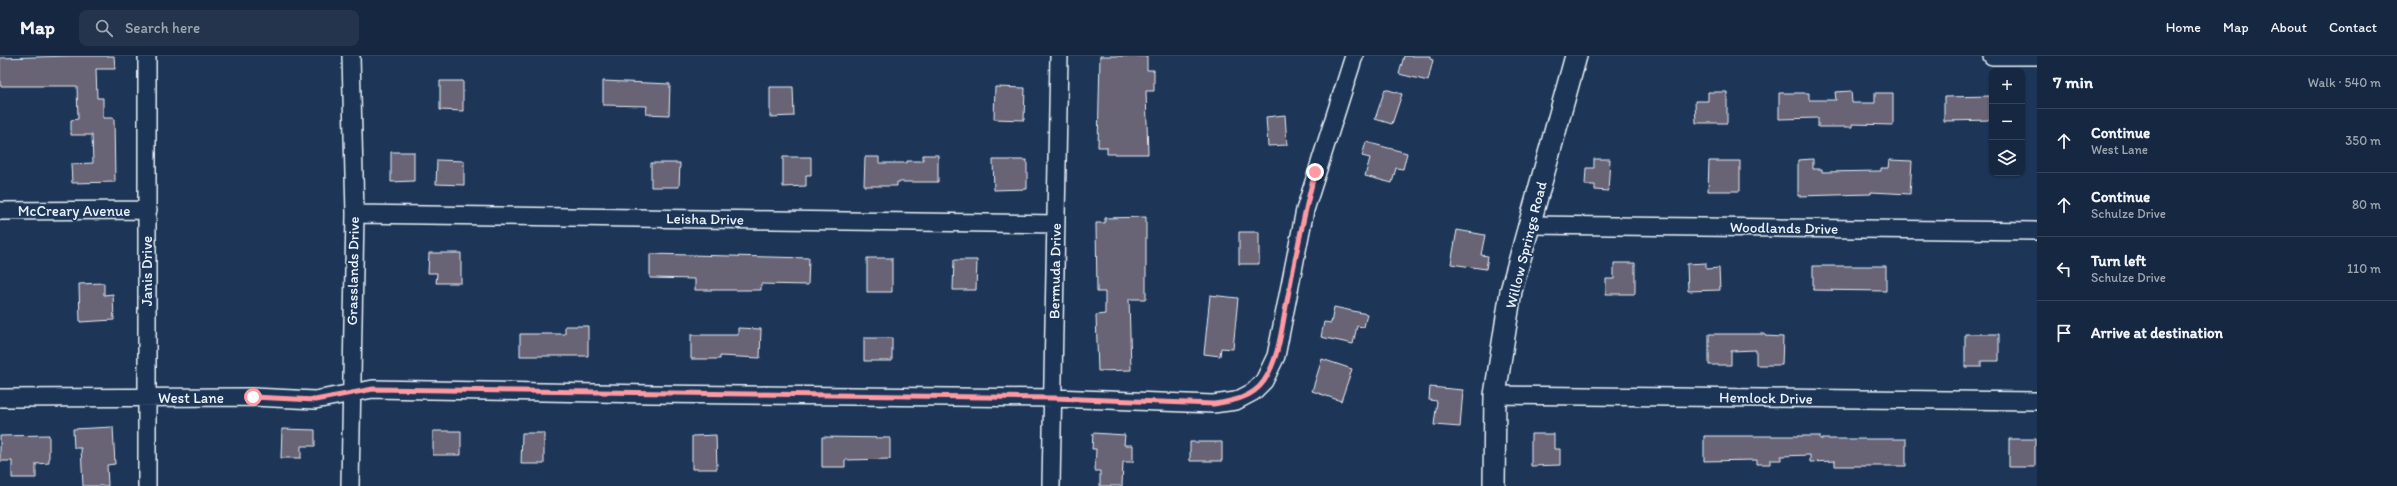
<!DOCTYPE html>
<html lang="en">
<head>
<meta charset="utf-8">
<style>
	:root { --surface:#162841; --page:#23344c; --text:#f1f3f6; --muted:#9ea6b1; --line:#35445a }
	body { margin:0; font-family:Itim,sans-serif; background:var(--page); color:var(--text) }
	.controls { position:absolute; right:12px; top:12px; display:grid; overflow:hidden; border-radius:8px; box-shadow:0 1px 3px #0004 }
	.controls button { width:36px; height:36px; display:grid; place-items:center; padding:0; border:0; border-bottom:1px solid var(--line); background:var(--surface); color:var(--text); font:20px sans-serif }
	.stop { position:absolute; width:12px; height:12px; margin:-9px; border:3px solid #ff9aa2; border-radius:50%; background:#fff }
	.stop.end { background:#ff9aa2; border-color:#fff; box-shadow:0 1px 4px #0008 }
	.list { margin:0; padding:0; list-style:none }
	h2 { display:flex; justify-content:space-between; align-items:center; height:52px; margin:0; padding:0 16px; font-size:17px }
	h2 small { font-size:13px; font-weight:400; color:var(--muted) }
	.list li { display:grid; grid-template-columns:26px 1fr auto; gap:12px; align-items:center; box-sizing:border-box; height:64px; padding:0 16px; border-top:1px solid var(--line) }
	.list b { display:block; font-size:15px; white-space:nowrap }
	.list p { margin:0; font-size:13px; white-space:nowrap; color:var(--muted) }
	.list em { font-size:13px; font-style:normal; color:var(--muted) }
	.icon { flex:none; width:22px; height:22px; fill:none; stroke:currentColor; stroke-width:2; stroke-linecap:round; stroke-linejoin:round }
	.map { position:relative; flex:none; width:2037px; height:430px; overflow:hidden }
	header { display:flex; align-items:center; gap:24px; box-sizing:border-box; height:56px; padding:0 20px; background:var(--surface); border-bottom:1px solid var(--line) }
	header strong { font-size:19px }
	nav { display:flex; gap:22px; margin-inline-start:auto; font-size:14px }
	.search { width:280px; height:36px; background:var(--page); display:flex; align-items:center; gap:10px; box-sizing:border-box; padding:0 14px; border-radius:8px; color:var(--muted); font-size:15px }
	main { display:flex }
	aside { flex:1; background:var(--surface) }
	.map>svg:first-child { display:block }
	.building { fill:#686375; stroke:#e8f1f8 }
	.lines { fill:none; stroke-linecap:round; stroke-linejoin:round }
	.minor-casing { stroke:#e8f1f8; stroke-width:20 }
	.tertiary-casing { stroke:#e8f1f8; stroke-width:24 }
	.minor { stroke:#1d3557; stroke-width:17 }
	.tertiary { stroke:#1d3557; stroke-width:21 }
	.route { stroke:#ff9aa2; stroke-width:5 }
	.labels { text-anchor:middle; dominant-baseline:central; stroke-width:3; stroke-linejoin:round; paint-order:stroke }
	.street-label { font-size:15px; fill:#e8f1f8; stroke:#1d3557 }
</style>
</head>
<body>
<header>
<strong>Map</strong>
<div class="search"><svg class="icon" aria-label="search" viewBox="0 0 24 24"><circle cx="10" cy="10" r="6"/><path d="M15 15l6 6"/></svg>Search here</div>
<nav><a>Home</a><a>Map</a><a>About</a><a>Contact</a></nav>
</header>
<main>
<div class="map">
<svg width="2037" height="430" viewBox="0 0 2037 430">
	<rect width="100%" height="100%" fill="#1d3557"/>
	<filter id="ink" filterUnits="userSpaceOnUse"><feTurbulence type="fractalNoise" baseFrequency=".025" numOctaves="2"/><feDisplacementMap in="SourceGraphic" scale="8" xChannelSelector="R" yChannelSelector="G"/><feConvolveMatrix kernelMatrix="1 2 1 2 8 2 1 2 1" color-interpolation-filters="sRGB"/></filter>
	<g filter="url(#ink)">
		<!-- building -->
		<path class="building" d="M71,0H114L115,13H96L97,42H103V62H114L115,126L72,127L71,108L93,107L92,79H71V64L78,63L77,30H0V2Z
			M1100,0H1147V14H1154V35H1146L1148,98H1107V91H1098Z
			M1404,0H1430V3L1433,4L1428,25L1399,18Z
			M440,25H463V55L440,54Z
			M603,25L670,28L669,59L646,58L647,50L603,49Z
			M770,31H793L794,60L770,61Z
			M995,31L1025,32L1024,64L994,63Z
			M1385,33L1402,38L1392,68L1375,63Z
			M1851,35L1852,47H1875V37H1893V69L1852,68V71H1818V62L1779,63V37H1809V44H1836L1835,36Z
			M1708,36H1727V67H1696L1695,45H1708Z
			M1992,40V64L1944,65V41Z
			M1285,59L1287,89L1268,90L1266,61Z
			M1366,86L1407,97L1403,113L1396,112L1392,127L1365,120L1370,102L1362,100Z
			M391,96H414V125L391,126Z
			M923,99H938V126H897V130H864L865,101H879V107H907V105H923Z
			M783,101H811V119H806V130L783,131Z
			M1594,103H1610L1608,135L1595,134V129H1585L1586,112H1594Z
			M1813,103V113H1822V116L1881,115V112H1888L1889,104L1912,105L1910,138L1871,136V138L1798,140V104Z
			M437,104L464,105V129L436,128Z
			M993,104H1027V133L994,134Z
			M1709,105H1740V135H1708Z
			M651,107H680L679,131H651Z
			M1146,161V243H1129L1131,314L1098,315L1096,259L1105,258V236H1097L1096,167H1105V162Z
			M1457,174L1485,179L1481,199L1488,200L1486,213L1451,208Z
			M1239,176H1259V208H1239Z
			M429,197H461V227H436L437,217H428Z
			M650,198L809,202L808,229L761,228V234H695V223L650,222Z
			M867,202H892V236H867Z
			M954,204H977L976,234H953Z
			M1614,207H1635V238H1606V223H1614Z
			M1706,207V213L1719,212L1720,234L1688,235L1687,208Z
			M1813,210H1886V235L1813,234Z
			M104,227V239L113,238L114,264L80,266L79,228Z
			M1210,239L1238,242L1233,293L1221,292L1220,300L1204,298Z
			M1334,251L1367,258L1364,271L1357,270L1353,288L1321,281L1324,266L1331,267Z
			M565,270H588V300H520V278H565Z
			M738,272L761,273L760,302L720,300V303H691V279H738Z
			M1709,278H1765V280L1783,281L1782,309H1756V294L1731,295V309H1709Z
			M1965,278H1999V305H1981V311H1965Z
			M864,282H892V305H864Z
			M1322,303L1352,313L1341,345L1312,335Z
			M1430,331L1463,334L1460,371L1434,369L1437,345L1429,344Z
			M113,371L115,408L107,409L108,430H83L81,392H74L73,373Z
			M282,373L315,374V390H301V402H281Z
			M433,375H461V399H433Z
			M522,377H544V408H521Z
			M1093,377L1125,379L1124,389H1133V406H1123L1122,430H1100V415H1095L1096,393H1092Z
			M1531,378H1554V393H1560V409L1531,410Z
			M49,379V407L36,408V422H12V405H0V380Z
			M716,379L717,413H692V380Z
			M1704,380H1820V383H1906V410H1835V405L1810,406V399L1781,400V404H1770V408H1757V404L1704,405Z
			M822,381L890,382V403L845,404V411H822Z
			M2009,383H2035V411H2009Z
			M1190,386H1222V405H1190Z"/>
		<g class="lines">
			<!-- minor casing -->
			<g class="minor-casing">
				<path id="minor" d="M1992,0H2037
					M0,155L148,154
					M355,158L1056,168
					M1530,169L2037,175
					M1495,339L2037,345
					M0,342L253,341L315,344L373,333L650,338L1054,342L1213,348L1236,345L1253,336L1264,325L1276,300L1305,154L1354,0
					M147,430V0
					M350,430L355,158L351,0
					M1051,430L1059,0"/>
			</g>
			<!-- tertiary casing -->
			<g class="tertiary-casing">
				<path id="tertiary" d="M1494,430L1495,339L1511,235L1576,0"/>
			</g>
			<!-- minor -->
			<use href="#minor" class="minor"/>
			<!-- tertiary -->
			<use href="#tertiary" class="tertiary"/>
		</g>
	</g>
	<g class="lines" filter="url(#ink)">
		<!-- route -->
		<path class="route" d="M253,341L315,344L373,333L1054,342L1214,348C1233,345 1252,342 1264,325C1280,301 1282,268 1288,240C1296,198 1304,157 1315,116"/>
	</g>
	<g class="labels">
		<!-- street labels -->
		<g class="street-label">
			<text x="74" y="155">McCreary Avenue</text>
			<text transform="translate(705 163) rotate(1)">Leisha Drive</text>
			<text transform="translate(1784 172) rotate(1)">Woodlands Drive</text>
			<text transform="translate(1526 189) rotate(-76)">Willow Springs Road</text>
			<text transform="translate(147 215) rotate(-90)">Janis Drive</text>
			<text transform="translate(353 215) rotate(-89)">Grasslands Drive</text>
			<text transform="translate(1055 215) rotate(-89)">Bermuda Drive</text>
			<text x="191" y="342">West Lane</text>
			<text transform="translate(1766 342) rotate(1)">Hemlock Drive</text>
		</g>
	</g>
</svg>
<div class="controls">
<button>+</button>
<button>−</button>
<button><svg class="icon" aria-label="layers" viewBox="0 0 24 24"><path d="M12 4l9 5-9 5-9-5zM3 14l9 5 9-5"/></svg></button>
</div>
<div class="stop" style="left:253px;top:341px"></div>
<div class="stop end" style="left:1315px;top:116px"></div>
</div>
<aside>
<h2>7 min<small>Walk · 540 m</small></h2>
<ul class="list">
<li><svg class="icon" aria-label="ahead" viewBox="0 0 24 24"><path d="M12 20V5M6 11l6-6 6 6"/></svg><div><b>Continue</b><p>West Lane</p></div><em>350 m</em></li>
<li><svg class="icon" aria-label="ahead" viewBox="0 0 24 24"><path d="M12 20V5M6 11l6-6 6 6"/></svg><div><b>Continue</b><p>Schulze Drive</p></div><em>80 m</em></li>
<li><svg class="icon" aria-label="left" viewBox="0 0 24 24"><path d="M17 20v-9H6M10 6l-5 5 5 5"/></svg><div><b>Turn left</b><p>Schulze Drive</p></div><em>110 m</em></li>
<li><svg class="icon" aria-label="arrive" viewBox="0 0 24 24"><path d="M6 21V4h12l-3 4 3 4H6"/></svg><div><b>Arrive at destination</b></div></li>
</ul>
</aside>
</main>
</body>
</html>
